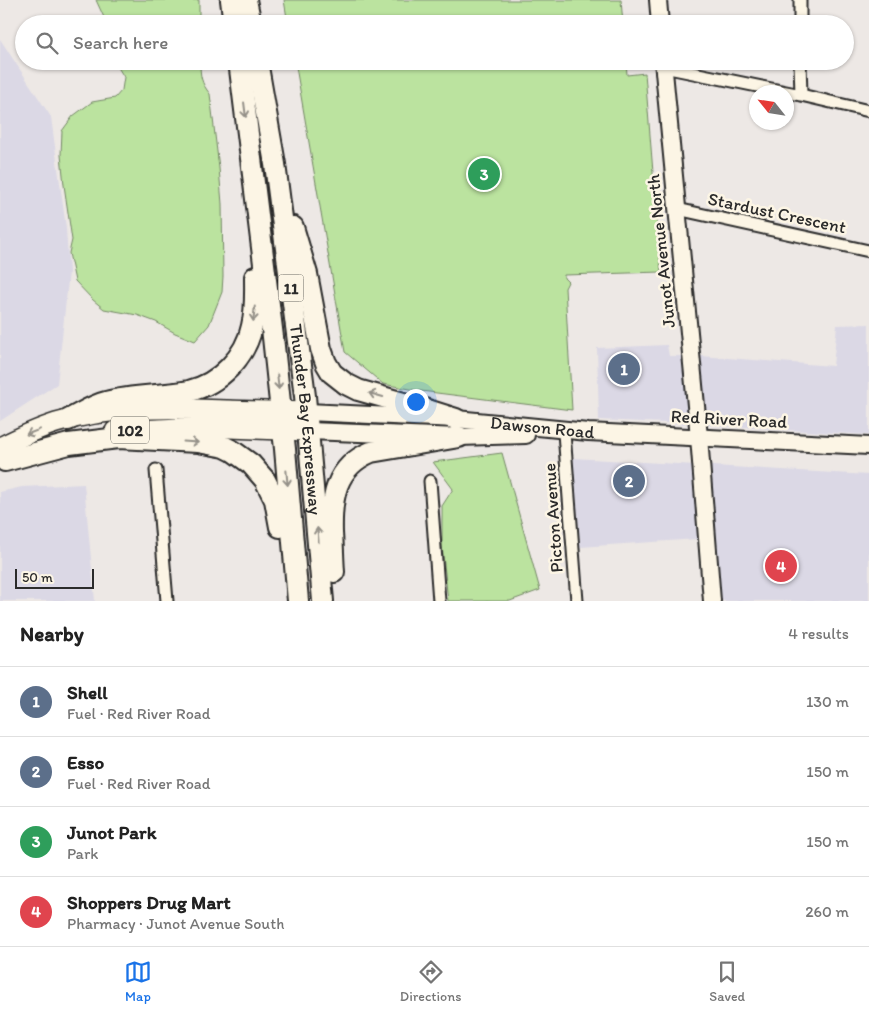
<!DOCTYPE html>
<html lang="en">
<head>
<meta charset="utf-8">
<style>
	:root { --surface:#fff; --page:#f2f2f2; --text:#222; --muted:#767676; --line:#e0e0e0; --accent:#1a73e8 }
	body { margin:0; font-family:Itim,sans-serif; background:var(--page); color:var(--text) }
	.compass { position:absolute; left:749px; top:85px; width:45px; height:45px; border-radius:50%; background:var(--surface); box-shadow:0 1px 4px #0004; rotate:300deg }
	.scale { position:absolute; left:15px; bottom:12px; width:79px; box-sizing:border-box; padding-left:5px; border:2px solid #2b2b2b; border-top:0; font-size:14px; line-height:18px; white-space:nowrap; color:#2b2b2b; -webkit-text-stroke:4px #fcf5e5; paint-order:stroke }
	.you { position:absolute; left:415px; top:401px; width:18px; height:18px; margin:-12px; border:4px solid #fff; border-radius:50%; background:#1a73e8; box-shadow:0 0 0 8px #1a73e833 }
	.badge { display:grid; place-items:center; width:32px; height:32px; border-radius:50%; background:var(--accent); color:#fff; font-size:16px; font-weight:700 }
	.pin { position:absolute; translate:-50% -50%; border:2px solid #fff; box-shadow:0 1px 5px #0006 }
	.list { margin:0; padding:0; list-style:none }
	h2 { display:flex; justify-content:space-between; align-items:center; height:65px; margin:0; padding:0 20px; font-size:21px }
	h2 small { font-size:16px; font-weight:400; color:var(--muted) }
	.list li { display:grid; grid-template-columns:32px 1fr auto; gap:15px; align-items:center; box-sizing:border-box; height:70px; padding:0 20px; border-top:1px solid var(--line) }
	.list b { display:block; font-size:19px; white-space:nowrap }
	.list p { margin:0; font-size:16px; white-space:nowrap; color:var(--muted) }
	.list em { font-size:16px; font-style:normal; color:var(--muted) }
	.icon { flex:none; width:28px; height:28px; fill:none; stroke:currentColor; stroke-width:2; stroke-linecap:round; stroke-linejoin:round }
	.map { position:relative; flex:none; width:869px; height:601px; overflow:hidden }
	.search { position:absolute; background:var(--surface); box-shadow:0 1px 4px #0004; left:15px; right:15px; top:15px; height:55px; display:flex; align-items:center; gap:12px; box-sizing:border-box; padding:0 18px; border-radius:28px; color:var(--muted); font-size:19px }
	.sheet { height:345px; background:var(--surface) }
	nav { display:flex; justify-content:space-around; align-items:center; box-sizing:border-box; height:70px; border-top:1px solid var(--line); background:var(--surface); font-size:14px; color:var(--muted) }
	nav a { display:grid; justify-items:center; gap:2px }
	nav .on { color:var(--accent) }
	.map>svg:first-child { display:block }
	.built { fill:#dbd8e5 }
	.green { fill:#bbe39f; stroke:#738765 }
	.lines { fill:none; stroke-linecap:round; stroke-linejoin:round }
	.minor-casing { stroke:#2b2b2b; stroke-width:15 }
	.secondary-casing { stroke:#2b2b2b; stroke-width:20 }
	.primary-casing { stroke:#2b2b2b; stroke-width:22 }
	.trunk-casing { stroke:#2b2b2b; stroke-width:24 }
	.minor { stroke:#fcf5e5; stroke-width:11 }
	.secondary { stroke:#fcf5e5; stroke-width:16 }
	.primary { stroke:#fcf5e5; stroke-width:19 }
	.trunk { stroke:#fcf5e5; stroke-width:20 }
	.oneway { stroke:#949088 }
	.labels { text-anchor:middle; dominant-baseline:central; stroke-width:5; stroke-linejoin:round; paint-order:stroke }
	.shield { fill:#fcf5e5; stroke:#6a6863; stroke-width:1 }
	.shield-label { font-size:16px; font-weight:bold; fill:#2b2b2b }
	.street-label { font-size:18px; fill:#2b2b2b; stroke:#fcf5e5 }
</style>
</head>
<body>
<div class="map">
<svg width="869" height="601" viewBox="0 0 869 601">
	<rect width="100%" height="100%" fill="#ede8e5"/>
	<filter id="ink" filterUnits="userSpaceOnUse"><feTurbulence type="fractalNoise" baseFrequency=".02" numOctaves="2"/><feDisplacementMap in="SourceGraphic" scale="10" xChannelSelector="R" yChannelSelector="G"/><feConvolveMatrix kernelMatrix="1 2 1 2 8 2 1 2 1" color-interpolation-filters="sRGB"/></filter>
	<g filter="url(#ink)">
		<!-- built -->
		<path class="built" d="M0,39L51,117L66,228L69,272L57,384L0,421Z
			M869,324V435L710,425L599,420L597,348L667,345L669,356H701L833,366L837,325Z
			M573,458L869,475V601H718L712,538L580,547Z
			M84,484L95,601H0V492L22,487Z"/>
		<!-- green -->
		<path class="green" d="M96,0H199V24H107Z
			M284,0H621L623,24H288Z
			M114,61H200C200,76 201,83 210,94L219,168L222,204L223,276L222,292L209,325L195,341L175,333L156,322L137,315L104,309L93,300L75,281L69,253L72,240L64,185L61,155L62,131L73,116L92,102L115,98L122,90L124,77Z
			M295,61H626L627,75L645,73L661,272L564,275V278L568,282L565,288L572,410L421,391L383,384L345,352Z
			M502,453L540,590L510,601H448L442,546V506L453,489L433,462Z"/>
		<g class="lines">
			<!-- minor casing -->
			<g class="minor-casing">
				<path id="minor" d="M800,0V24
					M800,61L801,95
					M664,67L801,95L869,111
					M677,209L869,251
					M564,433L577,601
					M156,470L167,601
					M430,481L439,601"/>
			</g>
			<!-- secondary casing -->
			<g class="secondary-casing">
				<g id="secondary">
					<path d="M658,0L660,24"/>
					<path d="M663,61L699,437L712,601"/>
					<path id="s1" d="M307,412L456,419L588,432L869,446"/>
					<path d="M309,431L459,437L526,435"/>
				</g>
			</g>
			<!-- primary casing -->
			<g class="primary-casing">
				<path id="primary" d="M115,431L203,427L309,431
					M0,447C18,438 37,429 56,423C112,406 169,408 227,410C253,411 280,411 307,412"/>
			</g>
			<!-- trunk casing -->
			<g class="trunk-casing">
				<g id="trunk">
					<path d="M231,0L234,24"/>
					<path d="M246,0L251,24"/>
					<path d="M239,61L273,337L285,449L298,601"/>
					<path id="s2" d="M257,61L275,164L305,396L323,601"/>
					<path d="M293,227L307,274L321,349L326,363L332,373L346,384L358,390L418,407L456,419"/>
					<path d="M68,420C80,414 93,405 106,402C133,395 161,396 189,391C219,384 246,357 252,326C256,310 255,293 255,277"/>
					<path d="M5,461L69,444L118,438L198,442L225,447L233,451L251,464L265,480L275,500L280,527"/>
					<path d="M334,572C333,559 333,546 332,533C331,498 335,467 371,452L459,437"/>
				</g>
			</g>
			<!-- minor -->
			<use href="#minor" class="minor"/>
			<!-- secondary -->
			<use href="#secondary" class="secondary"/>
			<!-- primary -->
			<use href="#primary" class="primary"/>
			<!-- trunk -->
			<use href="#trunk" class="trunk"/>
		</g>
		<!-- one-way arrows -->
		<defs><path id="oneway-shaft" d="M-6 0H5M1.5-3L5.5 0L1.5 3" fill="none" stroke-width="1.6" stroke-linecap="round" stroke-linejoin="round" transform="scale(1.25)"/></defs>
		<g class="oneway">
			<use href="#oneway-shaft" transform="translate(245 110) rotate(83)"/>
			<use href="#oneway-shaft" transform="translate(254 314) rotate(96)"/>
			<use href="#oneway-shaft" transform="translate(278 382) rotate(84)"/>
			<use href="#oneway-shaft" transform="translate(376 395) rotate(-164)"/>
			<use href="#oneway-shaft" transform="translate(33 432) rotate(159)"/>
			<use href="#oneway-shaft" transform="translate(191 442) rotate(4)"/>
			<use href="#oneway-shaft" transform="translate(287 478) rotate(85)"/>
			<use href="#oneway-shaft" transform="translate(318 535) rotate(-95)"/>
		</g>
	</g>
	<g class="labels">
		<!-- shield labels -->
		<g class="shield">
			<rect x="278.5" y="274.5" width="25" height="27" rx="4"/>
			<rect x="111" y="416.5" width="38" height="27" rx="4"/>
		</g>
		<g class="shield-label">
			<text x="291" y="288">11</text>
			<text x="130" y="430">102</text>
		</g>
		<!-- street labels -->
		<g class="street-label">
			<text transform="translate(777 213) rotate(12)">Stardust Crescent</text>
			<text transform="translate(661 251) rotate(-96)">Junot Avenue North</text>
			<text transform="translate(729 419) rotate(3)">Red River Road</text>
			<text stroke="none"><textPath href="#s2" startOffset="362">Thunder Bay Expressway</textPath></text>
			<text stroke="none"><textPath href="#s1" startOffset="236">Dawson Road</textPath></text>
			<text transform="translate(553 518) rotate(-94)">Picton Avenue</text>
		</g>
	</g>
</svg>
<svg class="compass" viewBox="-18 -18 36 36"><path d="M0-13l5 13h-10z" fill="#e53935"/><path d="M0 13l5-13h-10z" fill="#767676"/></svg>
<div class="scale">50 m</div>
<div class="you"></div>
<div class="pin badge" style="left:624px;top:369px;background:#5c6f8a">1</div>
<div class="pin badge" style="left:629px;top:481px;background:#5c6f8a">2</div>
<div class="pin badge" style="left:484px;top:174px;background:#2e9e5b">3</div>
<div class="pin badge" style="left:781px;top:566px;background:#e0444e">4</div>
<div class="search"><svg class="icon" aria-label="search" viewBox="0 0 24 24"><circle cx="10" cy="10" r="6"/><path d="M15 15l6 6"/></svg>Search here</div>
</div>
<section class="sheet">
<h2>Nearby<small>4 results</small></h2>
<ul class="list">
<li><span class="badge" style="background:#5c6f8a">1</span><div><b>Shell</b><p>Fuel · Red River Road</p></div><em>130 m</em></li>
<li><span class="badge" style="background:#5c6f8a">2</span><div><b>Esso</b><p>Fuel · Red River Road</p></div><em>150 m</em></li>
<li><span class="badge" style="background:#2e9e5b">3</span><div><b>Junot Park</b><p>Park</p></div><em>150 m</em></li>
<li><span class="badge" style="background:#e0444e">4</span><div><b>Shoppers Drug Mart</b><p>Pharmacy · Junot Avenue South</p></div><em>260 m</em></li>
</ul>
</section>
<nav>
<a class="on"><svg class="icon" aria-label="map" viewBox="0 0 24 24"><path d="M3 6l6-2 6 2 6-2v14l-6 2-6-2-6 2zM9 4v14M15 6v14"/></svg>Map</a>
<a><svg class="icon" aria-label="directions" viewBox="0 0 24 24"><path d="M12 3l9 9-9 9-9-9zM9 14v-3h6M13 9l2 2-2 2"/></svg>Directions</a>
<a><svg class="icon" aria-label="saved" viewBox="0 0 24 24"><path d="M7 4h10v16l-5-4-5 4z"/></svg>Saved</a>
</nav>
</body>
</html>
